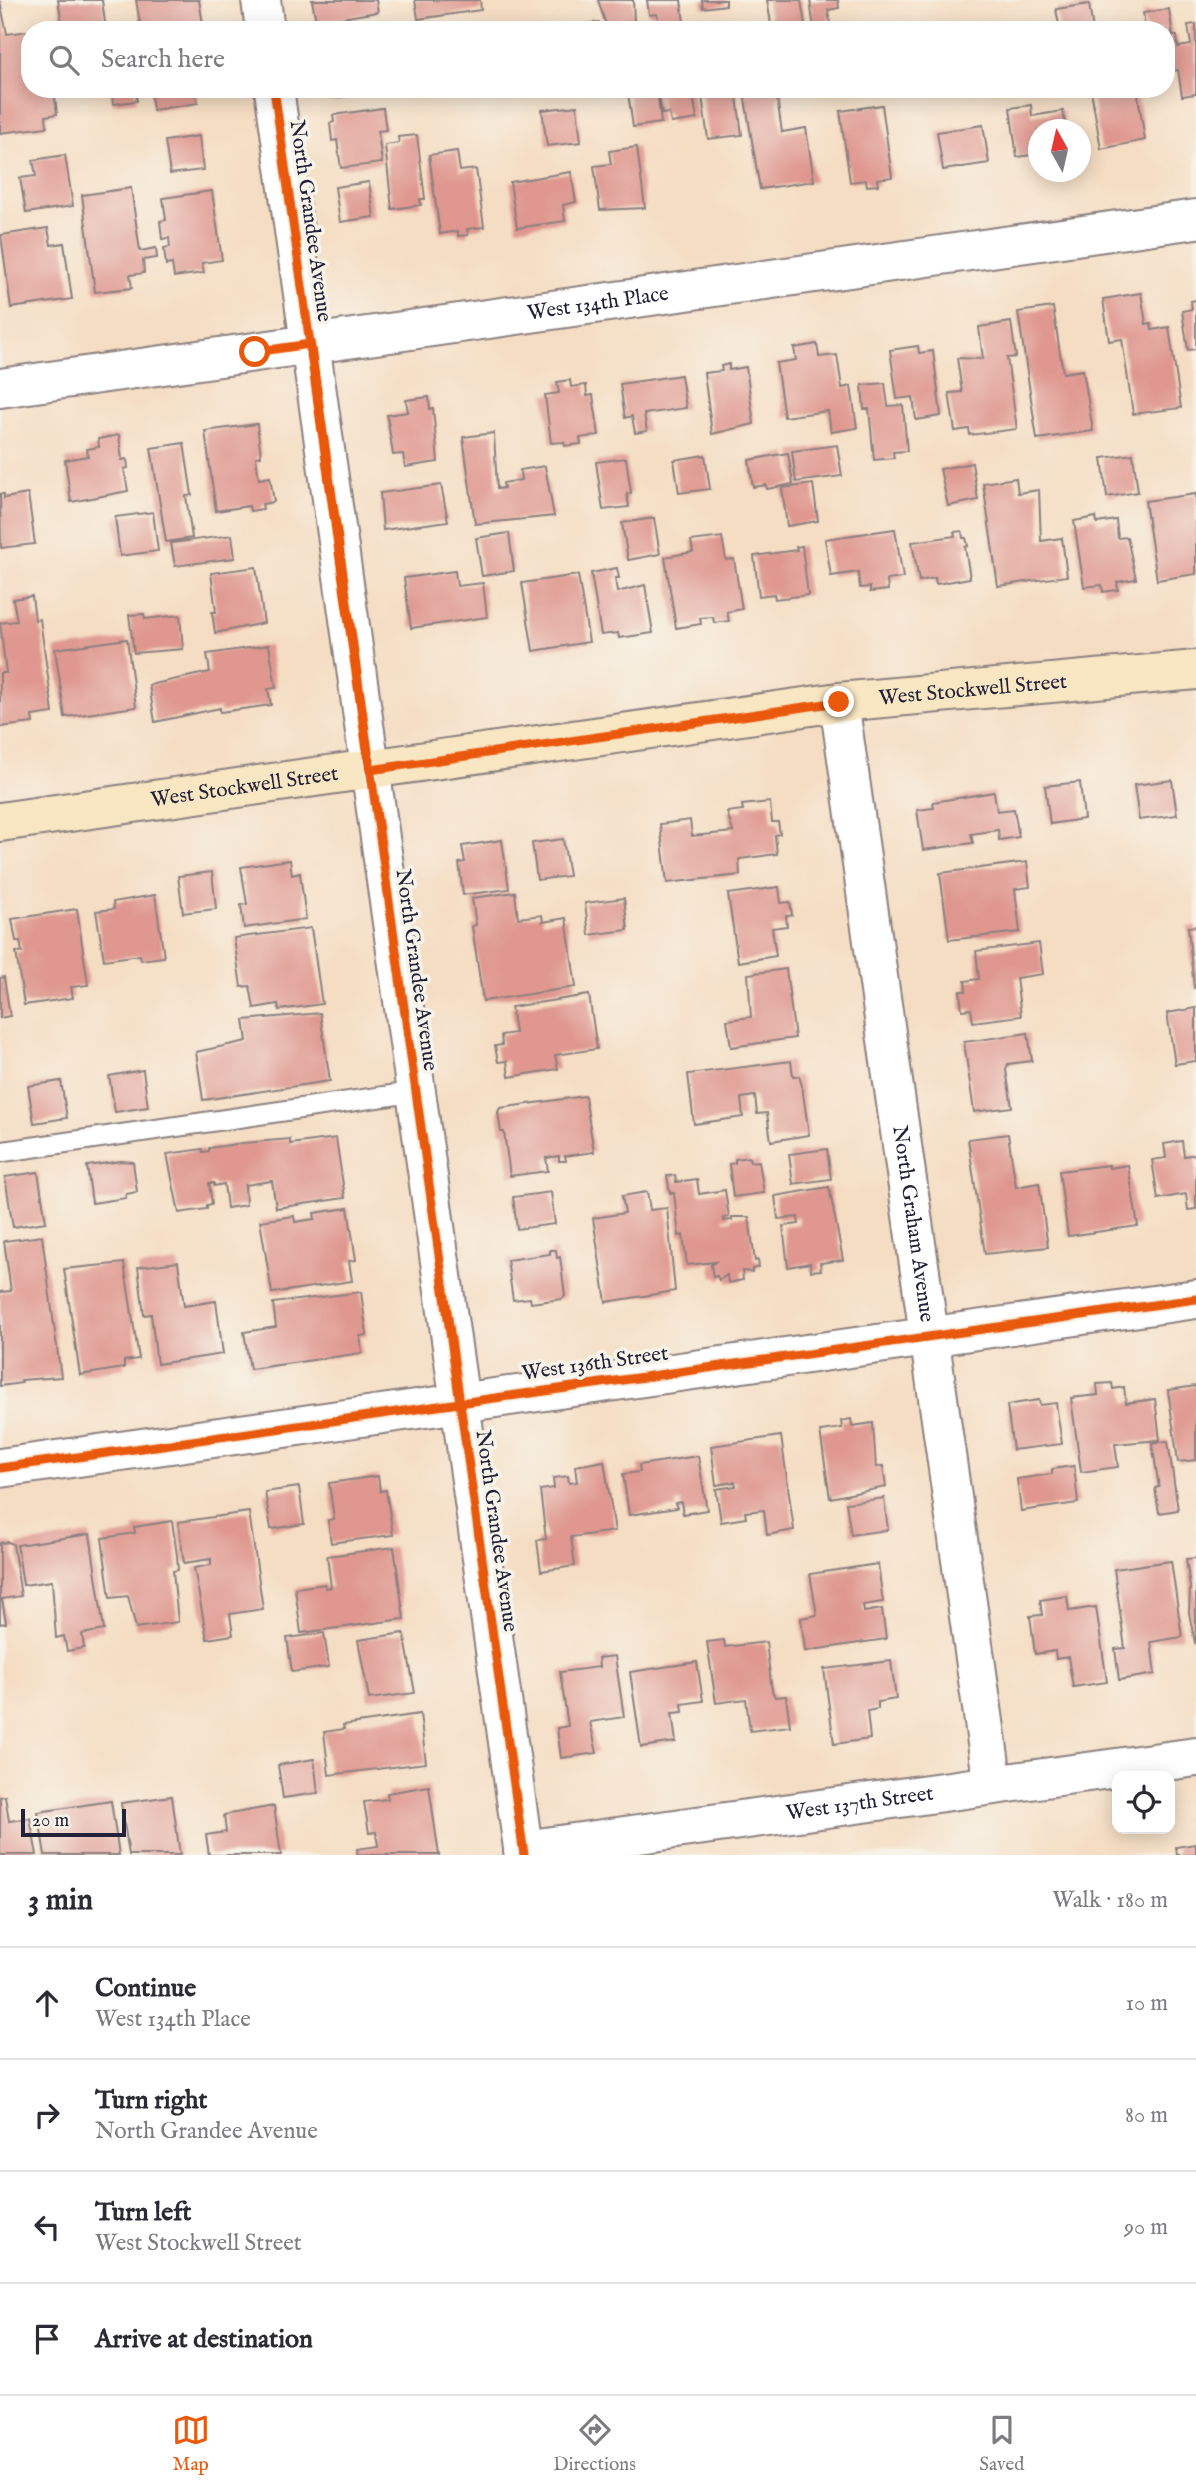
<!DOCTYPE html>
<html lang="en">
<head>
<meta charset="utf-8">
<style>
	:root { --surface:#fff; --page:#f2f2f3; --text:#2b2b33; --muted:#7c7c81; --line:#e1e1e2; --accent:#ea580c }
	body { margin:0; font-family:"IM FELL English",serif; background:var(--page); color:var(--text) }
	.controls { position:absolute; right:21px; bottom:21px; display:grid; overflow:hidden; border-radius:14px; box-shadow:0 4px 18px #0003 }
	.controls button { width:63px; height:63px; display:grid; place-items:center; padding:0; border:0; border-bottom:2px solid var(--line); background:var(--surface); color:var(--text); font:35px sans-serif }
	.compass { position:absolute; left:1028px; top:119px; width:63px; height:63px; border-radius:50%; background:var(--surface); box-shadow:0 4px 18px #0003; rotate:352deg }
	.scale { position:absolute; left:21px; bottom:18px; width:105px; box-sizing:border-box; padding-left:7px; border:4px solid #22223b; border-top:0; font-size:19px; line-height:24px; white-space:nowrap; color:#22223b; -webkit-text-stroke:5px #f7f3e8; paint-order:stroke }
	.stop { position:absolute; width:21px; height:21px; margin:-16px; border:5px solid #ea580c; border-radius:50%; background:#fff }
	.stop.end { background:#ea580c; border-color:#fff; box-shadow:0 2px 7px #0008 }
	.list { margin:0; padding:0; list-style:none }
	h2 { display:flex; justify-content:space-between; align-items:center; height:91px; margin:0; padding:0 28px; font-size:30px }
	h2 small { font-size:23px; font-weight:400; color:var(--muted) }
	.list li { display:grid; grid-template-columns:46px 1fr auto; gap:21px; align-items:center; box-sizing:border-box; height:112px; padding:0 28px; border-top:2px solid var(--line) }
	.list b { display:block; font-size:26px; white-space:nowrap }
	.list p { margin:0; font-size:23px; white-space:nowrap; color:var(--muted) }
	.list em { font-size:23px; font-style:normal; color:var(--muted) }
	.icon { flex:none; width:38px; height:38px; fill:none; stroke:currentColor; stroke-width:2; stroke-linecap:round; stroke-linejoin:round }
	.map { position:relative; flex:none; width:1196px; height:1855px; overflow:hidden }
	.search { position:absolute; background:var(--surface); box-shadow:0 4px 18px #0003; left:21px; right:21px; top:21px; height:77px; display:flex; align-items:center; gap:18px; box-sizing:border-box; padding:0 24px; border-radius:28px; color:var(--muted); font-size:26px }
	.sheet { height:539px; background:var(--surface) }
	nav { display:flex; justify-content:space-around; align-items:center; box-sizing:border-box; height:98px; border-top:2px solid var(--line); background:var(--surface); font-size:19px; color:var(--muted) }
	nav a { display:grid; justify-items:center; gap:4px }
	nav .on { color:var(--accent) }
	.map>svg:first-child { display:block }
	.building { fill:#df978f }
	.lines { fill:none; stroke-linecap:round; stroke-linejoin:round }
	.lane-casing { stroke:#8c807f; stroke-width:23 }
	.street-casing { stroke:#8c807f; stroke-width:42 }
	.secondary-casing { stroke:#8c807f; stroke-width:42 }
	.lane { stroke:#fff; stroke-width:19 }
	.street { stroke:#fff; stroke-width:38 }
	.secondary { stroke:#f9e7c3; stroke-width:38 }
	.cycleway-casing { stroke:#f7f3e8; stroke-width:13 }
	.cycleway { stroke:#e8590c; stroke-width:9 }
	.route { stroke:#ea580c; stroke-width:9 }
	.labels { text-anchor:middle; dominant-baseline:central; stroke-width:7; stroke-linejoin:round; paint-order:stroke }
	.street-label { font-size:21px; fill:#22223b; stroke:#f7f3e8 }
</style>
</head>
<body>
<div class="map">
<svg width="1196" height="1855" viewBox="0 0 1196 1855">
	<rect width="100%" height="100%" fill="#f7f3e8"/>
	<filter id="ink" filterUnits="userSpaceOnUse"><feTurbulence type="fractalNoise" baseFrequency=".0143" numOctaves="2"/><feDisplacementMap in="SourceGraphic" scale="14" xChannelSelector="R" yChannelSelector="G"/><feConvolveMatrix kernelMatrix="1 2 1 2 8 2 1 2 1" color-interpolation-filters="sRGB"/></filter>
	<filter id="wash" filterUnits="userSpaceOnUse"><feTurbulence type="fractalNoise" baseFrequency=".00686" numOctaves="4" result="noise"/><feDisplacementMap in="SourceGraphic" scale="28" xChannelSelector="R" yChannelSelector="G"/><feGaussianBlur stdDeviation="1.57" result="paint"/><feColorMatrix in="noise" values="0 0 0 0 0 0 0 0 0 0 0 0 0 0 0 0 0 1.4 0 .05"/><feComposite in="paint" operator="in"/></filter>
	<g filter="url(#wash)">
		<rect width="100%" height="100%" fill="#f5ddc3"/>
		<g id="blocks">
			<!-- building -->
			<path class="building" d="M58,0H102L106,30H63Z
				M136,0H199L204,30H141Z
				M312,0H376L378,12L316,22Z
				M415,0H480L481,10L418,19Z
				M598,0H633L634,21L606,25Z
				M647,0H681L685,30H660L657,14L649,15Z
				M702,0H726V5L703,8Z
				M767,0H801L806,30H772Z
				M810,0H838L839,8L828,10L831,30H814Z
				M0,1L7,34L30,31V89H54L57,114L46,116L47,127L0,133Z
				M1089,4L1093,30H1060L1056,9Z
				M1169,9L1173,36H1177L1178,47L1191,45L1188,25L1196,24V94L1182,96L1178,70L1166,72V30H1146L1143,13Z
				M599,22L600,30H568V26Z
				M1002,22L1004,30H973V26Z
				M111,89H135L137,101L113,104Z
				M150,89H195L198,103L153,110Z
				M333,89H384V91L334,98Z
				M657,89L661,123L633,127L628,93Z
				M658,89H692L697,119L671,123L669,113L662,114Z
				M701,89H736L742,135L708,139Z
				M768,89H783L784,97L777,98L782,132L806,128L814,181L760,189L744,93Z
				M1096,89H1137L1145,140L1101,149L1091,90Z
				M882,105L892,177L877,179L878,185L867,186L866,180L850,182L840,111Z
				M1031,105L1032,116L1063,111L1066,130H1038V154L1017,157L1010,108Z
				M577,106L581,142L547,146L542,110Z
				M383,108L386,130L378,131L382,163L341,168L337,140L332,141L330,123L334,122L333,115Z
				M983,125L989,163L943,170L937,132Z
				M417,135L425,199H420L421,205L392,209L385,145L399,143L398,137Z
				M199,136L203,170L170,174L165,141Z
				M637,147L645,208L600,210L594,166L611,164L609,151Z
				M457,151L460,171L476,169L484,227L467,229L468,235L458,236V231L440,234L429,155Z
				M65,155L73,206L26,213L20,178L36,176L33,160Z
				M571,172L576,202L563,205L565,221L517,228L510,182Z
				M369,182L374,217L340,222L335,187Z
				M131,188L140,251L156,248L157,258L143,260L144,273L130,275L132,288L95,292L82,195Z
				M212,191L222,260L202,263L204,273L174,277L172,264L166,265L164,248L170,247L169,238L162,239L160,221L166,220L163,198Z
				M48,228L51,245L64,243L72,299L11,308L1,235Z
				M1141,293L1146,324L1151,323L1152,330L1169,327L1181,408L1133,414L1122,339L1109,341L1103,299Z
				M1196,300V349L1188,350L1182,311L1192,309L1191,301Z
				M1053,307L1063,373L1083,370L1093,431L1037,439L1018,312Z
				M1011,322L1016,357L1007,358L1017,429L970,435L969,429L955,431L949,393L962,392L957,358L983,359L979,327Z
				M817,344L819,357L837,355L842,388L851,386L857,428L831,432L828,411L784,417L776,363L796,360L794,348Z
				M918,346L919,353L933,351L941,416L916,420L913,397L897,399L890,350Z
				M729,364V370L746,367L754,424L712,434L704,373L722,371L721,366Z
				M681,375L686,408L644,414L647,431L635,433L632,416L625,418L620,384Z
				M570,380L571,387L586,385L587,396L593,395L599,435L580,438L581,444L565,446L564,442L551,443L545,395L559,393L557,382Z
				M885,383L888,406L903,405L907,451L893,452L894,458L874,460L869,409H864L862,385Z
				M429,397L430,409L433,408L438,462L405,467L403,454L393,455L387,415L408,412L406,400Z
				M257,424L261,456L256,457L259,479L270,477L274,502L262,504L263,509L250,511L249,506L216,511L205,431Z
				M494,433L497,489L504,488L503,483L521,480L520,470L545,466L554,516L475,524L463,437Z
				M119,435L122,460L127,459L128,468L124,469L128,491L71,502L65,460L88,456L87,449L99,447L98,439Z
				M184,443L192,495L186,496L192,538L166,542L151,448Z
				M837,445L842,476L796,482L792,451Z
				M788,453L793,484L767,489L766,485L753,487L749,460Z
				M1133,454L1138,492L1107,497L1102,458Z
				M705,455L710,489L679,493L674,460Z
				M626,458L631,493L627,494L629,507L603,510L596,462Z
				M972,463L978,500L948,506L940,469Z
				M1016,478L1018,493L1039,490L1041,541L1062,538L1067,576L998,586L983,483Z
				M813,484L818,521L787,526L782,488Z
				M441,485L448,521L383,530L380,493Z
				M0,494H4V498L28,494L35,544L1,548Z
				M1196,494V574L1157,580L1145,501Z
				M153,512L158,551L120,556L115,517Z
				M1096,517L1097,523L1116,520L1118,538L1127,537L1136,579L1117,582L1118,590L1103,592L1102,585L1084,587L1074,521Z
				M654,518L660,554L628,560L622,523Z
				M895,529L903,578L887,580L888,590L870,592V587L860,588L858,572L831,576L825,539Z
				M962,531L963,538H966L968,546L965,547L970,578L936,584L935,578L919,581L912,542L955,536L954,532Z
				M509,533L514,571L482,576L476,538Z
				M232,535L235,558L175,566L171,543Z
				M722,537L726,560L734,559L742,609L727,612L729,621L714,623L713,617L700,618L701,624L676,628L665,557L693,552L691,541Z
				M802,546L808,595L775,599L774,594L759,596L754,556L797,550L796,547Z
				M256,567L264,623L215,633L212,612H216L211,573Z
				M617,568L619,578H615L617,592L645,585L653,633L619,638L618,633L601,635L591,573Z
				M455,571L457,586L483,583L487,617L411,628L404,578Z
				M578,575L589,642L533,651L522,583Z
				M32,596L35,620L40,619L53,713L32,716L33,723L0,727V673H6L0,623L17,621L13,599Z
				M144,614L145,619L180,615L183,649L134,653L129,615Z
				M127,639L136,707L65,717L55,649Z
				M269,645L276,688L268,689L271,705L220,712V708L155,722L149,685L210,672L207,654Z
				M1172,780L1177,815L1139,820L1134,785Z
				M1080,782L1084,819L1050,824L1045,786Z
				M994,792L997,811L1014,809L1019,837L999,840L998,830L971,834L973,843L923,850L917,810L934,808L933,802Z
				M770,802L772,822H778L780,834L775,835L777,854L739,859L740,875L667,883L660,824L690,820L692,836L733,832L727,812L743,810L742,805Z
				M563,839L569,876L537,880L532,843Z
				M502,840L509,889L463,895L459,863L465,862L462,846Z
				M290,860L292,875L300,873L306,919L244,928L241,905L247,904L241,867Z
				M1027,862L1030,887L1015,889L1020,932L949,940L940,873Z
				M212,872L216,909L183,913L178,876Z
				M779,887L781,903L790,902L792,915L786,916L787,926L772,928L776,956L738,962L728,894Z
				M515,892L518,918L542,915L543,922L566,918L576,987L483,1001L472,926L476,925L472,898Z
				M155,895L164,957L141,960L140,955L104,960L96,911L114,909L113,902Z
				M624,898L628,930L589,935L585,903Z
				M77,909L88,985L71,987L73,998L24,1005L16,952H22L20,941H16L12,919Z
				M1196,926V987L1194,988L1188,927Z
				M311,928L322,1004L279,1010L278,1004L254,1008L250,986L241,987L234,938Z
				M1039,943L1043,974L1016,978L1021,1016L973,1022L971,1009L962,1010L960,991H966L965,981L979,979L976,951Z
				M786,969L795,1038L731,1047L727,1020L751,1017L748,974Z
				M4,977L10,1016L0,1018V978Z
				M589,995L597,1049L555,1055L558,1069L509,1077L507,1061L498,1062L495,1046L502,1045L501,1035L515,1033L511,1007Z
				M1196,1008V1061L1175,1064L1167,1013Z
				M320,1013L330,1081L203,1100L196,1052L247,1041L244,1020Z
				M1028,1033L1032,1061L1008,1064L1006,1070L1012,1107L974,1112L964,1042Z
				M791,1061L793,1076H799L802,1086L809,1135L771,1141L767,1113L757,1114L755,1096L741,1098L743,1117L694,1124L688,1074Z
				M143,1070L148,1107L115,1112L109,1076Z
				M61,1081L67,1118L34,1123L28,1086Z
				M585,1096L594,1152L565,1156L566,1161H559V1156L546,1158L548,1171L510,1176L504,1132H501L498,1112L500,1108Z
				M1008,1134L1016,1187L1039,1183L1048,1247L985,1254L968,1139Z
				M336,1138L345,1198L276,1208L272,1181L245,1185L246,1205L227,1208L224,1184L214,1186V1183H209L212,1204L207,1205V1209L179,1213L167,1154L202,1149L203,1152L209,1151V1148L243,1143L290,1139V1144Z
				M1182,1141L1184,1156L1196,1154V1209L1188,1210L1186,1194L1158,1199L1152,1160L1166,1158L1164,1144Z
				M827,1149L831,1179L793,1184L789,1154Z
				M749,1157L750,1162L759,1161L764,1193L733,1197L729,1164L735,1163V1159Z
				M121,1161L133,1162L137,1192L126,1194V1198L92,1203L87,1166Z
				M1109,1165V1168L1128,1165L1138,1226L1068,1236L1059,1171Z
				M38,1172L46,1222L13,1227L5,1177Z
				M675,1175L676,1182L697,1179L699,1194L725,1190L729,1217L723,1218L724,1221L732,1220V1217H749L755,1261L758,1260L759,1267L752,1269V1272L742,1271L743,1280L728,1283L727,1275L719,1280L717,1276L713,1277L711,1265L715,1262L687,1265L683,1235L679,1236L674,1193H670L667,1176Z
				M829,1187L843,1260L820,1263L821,1270L811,1271L810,1263L788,1267L783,1226L799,1224L798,1217L778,1219L775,1196Z
				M551,1192L555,1224L517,1229L513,1197Z
				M647,1192L650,1210L667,1208L675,1291L606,1302L593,1218L625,1213L622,1196Z
				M348,1208L356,1260L349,1261L352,1281L272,1293L260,1221L294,1216L295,1222L315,1219L314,1213Z
				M42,1236L61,1377L21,1380L22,1383L0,1386V1292L11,1291L4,1241Z
				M550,1250H556L557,1258L560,1257L565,1296L562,1299L531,1303L530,1298L513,1300L507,1260L550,1254Z
				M178,1262L184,1306L216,1301L223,1354L157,1364L151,1314L144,1315L138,1267Z
				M124,1263L139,1359L124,1361V1368L80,1375L64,1269Z
				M361,1292L367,1335L360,1336L362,1353L250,1369L244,1332L276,1327L273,1303Z
				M1112,1383L1113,1389L1124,1387L1126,1403L1155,1399L1160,1440L1115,1444L1118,1467L1081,1472L1071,1398L1098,1395L1097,1384Z
				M1196,1386V1460L1178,1462L1168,1390Z
				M1039,1400L1040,1405L1056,1403L1062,1444L1013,1450L1007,1405Z
				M851,1419L852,1426L873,1423L876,1467L883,1466L886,1487L830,1498L820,1431L842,1428L841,1421Z
				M781,1436L794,1530L767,1535L764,1510L745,1512L746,1518L721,1522L716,1489L736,1486L735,1482L716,1485L711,1446Z
				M1168,1441L1178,1510L1159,1513L1155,1488L1159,1487L1152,1443Z
				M698,1456L707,1510L683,1514L681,1502L675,1503L677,1508L629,1515L623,1474L640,1472L639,1465Z
				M604,1461L615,1531L571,1537L575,1566L541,1571L537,1540L546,1539L540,1490L554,1488L553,1478L568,1476L569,1483L577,1482L575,1466Z
				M1074,1466L1078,1503L1021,1511L1017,1479L1052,1474V1469Z
				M378,1476L380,1491L386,1490L393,1535L331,1543L328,1520L334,1519L329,1483Z
				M299,1487L304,1524L271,1529L265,1492Z
				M884,1498L888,1530L851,1535L846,1503Z
				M249,1512L263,1609L230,1614L233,1635L207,1639L194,1568L211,1565V1559L184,1563L178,1522Z
				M172,1521L177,1555L178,1570L173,1571L178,1622L136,1628L128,1596L110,1598L102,1538L135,1533L134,1527Z
				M90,1534L104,1630L82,1634L84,1648L67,1651L64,1636L56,1638L52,1581L23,1585L17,1545Z
				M8,1542L13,1544L21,1596L2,1599L6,1623L0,1624V1543Z
				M394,1547L404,1619L301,1633L295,1588L325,1584L326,1588L331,1587L327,1556Z
				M1196,1558V1642L1195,1643L1189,1613L1190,1587L1186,1559Z
				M1171,1561L1182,1637L1151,1642L1155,1674L1119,1680L1115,1649L1125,1648L1114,1569Z
				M878,1564L883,1602L863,1605L864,1612L882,1609L886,1639L805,1651L801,1618L817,1615L810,1574Z
				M1067,1596L1069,1611L1096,1607L1107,1682L1073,1687L1068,1657L1056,1659L1055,1651L1035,1654L1030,1616L1042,1615L1040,1600Z
				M324,1633L329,1667L292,1672L287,1638Z
				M404,1633L415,1693L369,1699L358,1640Z
				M724,1640L725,1647L766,1642L772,1691L775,1697L786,1696L790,1726L750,1731L746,1699L716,1703L707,1642Z
				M615,1656L624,1717L590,1722L597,1753L561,1758L557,1728L568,1726L560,1672L599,1667L598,1658Z
				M891,1661L896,1699L878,1702V1709L867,1711L870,1739L834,1744L824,1669Z
				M697,1662L703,1701L682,1704L683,1712L672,1713L676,1742L641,1747L630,1672Z
				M420,1714L426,1763L329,1775L324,1732L344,1729L343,1725Z
				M314,1759L318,1793L283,1798L278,1765Z
				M429,1786L439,1855H358L357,1849L378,1846L376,1832L369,1833L364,1802L388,1799L387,1793Z
				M5,1796L9,1821L30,1818L37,1855H0V1797Z
				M172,1796L180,1855H129L121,1803Z
				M111,1801L119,1855H45L38,1812Z
				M274,1806L281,1855H209L206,1835L226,1832L224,1815Z
				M1196,1844V1855H1177L1176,1847Z"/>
		</g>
	</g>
	<g filter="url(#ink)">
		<use href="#blocks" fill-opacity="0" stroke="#8c807f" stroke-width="2"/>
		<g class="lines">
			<!-- lane casing -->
			<g class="lane-casing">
				<path id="lane" d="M0,1152L415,1092"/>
			</g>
			<!-- street casing -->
			<g class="street-casing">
				<g id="street">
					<path d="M261,0L265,30"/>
					<path d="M274,89L524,1855"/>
					<path id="s1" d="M0,388L1196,219"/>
					<path id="s2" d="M839,702L993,1785"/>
					<path d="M0,1468L1196,1299"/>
					<path id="s3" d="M523,1850L1196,1757"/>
				</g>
			</g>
			<!-- secondary casing -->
			<g class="secondary-casing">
				<g id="secondary">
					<path id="s4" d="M0,822L839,702L1196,670"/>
				</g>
			</g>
			<!-- lane -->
			<use href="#lane" class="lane"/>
			<!-- street -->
			<use href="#street" class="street"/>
			<!-- secondary -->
			<use href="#secondary" class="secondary"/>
			<!-- cycleway casing -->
			<g class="cycleway-casing">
				<path id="cycleway" d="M274,89L524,1855
					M0,1468L1196,1299"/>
			</g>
			<!-- cycleway -->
			<use href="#cycleway" class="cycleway"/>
		</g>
	</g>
	<g class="lines" filter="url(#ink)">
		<!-- route -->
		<path class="route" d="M255,352L310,344L370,770L839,702"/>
	</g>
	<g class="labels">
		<!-- street labels -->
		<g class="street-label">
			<text transform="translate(310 221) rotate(82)">North Grandee Avenue</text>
			<text stroke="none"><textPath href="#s1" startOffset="604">West 134th Place</textPath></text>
			<text stroke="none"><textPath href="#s4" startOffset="982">West Stockwell Street</textPath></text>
			<text stroke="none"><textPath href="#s4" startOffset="247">West Stockwell Street</textPath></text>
			<text transform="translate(416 970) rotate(82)">North Grandee Avenue</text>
			<text stroke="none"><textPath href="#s2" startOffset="527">North Graham Avenue</textPath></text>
			<text transform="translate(595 1364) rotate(-8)">West 136th Street</text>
			<text transform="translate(496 1531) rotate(82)">North Grandee Avenue</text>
			<text stroke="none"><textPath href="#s3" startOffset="340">West 137th Street</textPath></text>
		</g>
	</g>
</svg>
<div class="controls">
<button><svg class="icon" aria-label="locate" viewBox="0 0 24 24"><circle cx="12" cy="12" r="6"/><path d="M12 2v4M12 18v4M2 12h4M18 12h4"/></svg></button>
</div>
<svg class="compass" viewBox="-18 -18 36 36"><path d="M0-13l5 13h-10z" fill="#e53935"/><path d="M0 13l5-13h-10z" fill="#7c7c81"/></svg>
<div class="scale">20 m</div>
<div class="stop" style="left:255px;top:352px"></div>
<div class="stop end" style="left:839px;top:702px"></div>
<div class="search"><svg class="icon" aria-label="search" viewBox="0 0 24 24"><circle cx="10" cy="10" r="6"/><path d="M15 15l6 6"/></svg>Search here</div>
</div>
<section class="sheet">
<h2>3 min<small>Walk · 180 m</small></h2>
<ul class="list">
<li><svg class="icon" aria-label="ahead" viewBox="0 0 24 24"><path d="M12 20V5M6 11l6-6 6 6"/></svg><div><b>Continue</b><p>West 134th Place</p></div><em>10 m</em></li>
<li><svg class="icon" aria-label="right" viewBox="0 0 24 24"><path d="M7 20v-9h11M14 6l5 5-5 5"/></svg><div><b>Turn right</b><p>North Grandee Avenue</p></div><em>80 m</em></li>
<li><svg class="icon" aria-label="left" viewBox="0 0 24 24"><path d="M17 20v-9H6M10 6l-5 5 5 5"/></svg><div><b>Turn left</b><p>West Stockwell Street</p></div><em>90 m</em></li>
<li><svg class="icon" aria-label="arrive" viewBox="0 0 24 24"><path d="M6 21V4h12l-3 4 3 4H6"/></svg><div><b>Arrive at destination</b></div></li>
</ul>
</section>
<nav>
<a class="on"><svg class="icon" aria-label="map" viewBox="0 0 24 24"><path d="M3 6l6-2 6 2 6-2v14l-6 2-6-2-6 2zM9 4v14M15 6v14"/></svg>Map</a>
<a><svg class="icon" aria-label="directions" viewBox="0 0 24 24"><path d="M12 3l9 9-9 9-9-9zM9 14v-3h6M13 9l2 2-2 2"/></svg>Directions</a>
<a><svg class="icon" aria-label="saved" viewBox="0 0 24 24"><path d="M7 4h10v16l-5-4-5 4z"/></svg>Saved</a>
</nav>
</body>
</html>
